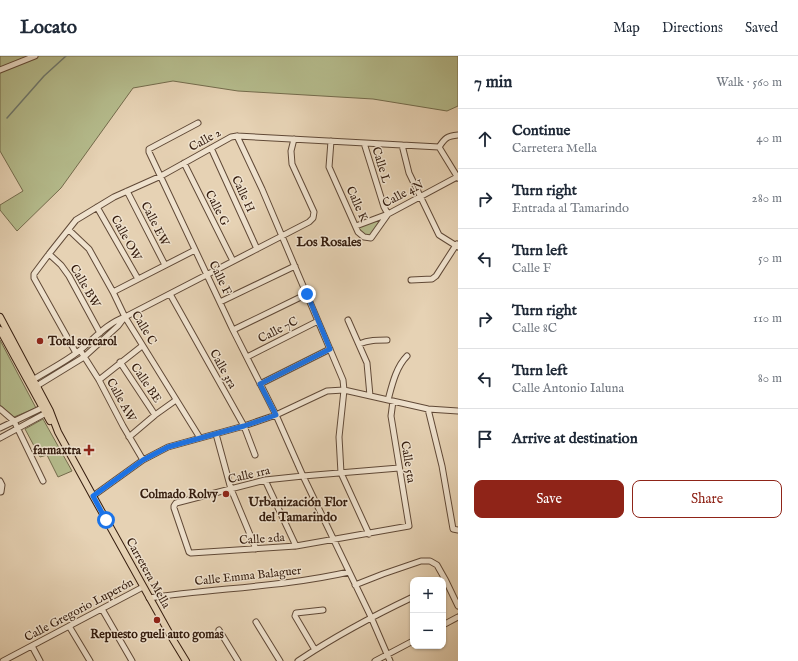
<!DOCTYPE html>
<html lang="en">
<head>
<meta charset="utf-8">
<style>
	:root { --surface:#fff; --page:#f6f6f7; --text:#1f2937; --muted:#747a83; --line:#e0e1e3; --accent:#8f2418 }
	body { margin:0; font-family:"IM FELL English",serif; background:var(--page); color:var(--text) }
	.controls { position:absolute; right:12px; bottom:12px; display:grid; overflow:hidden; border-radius:8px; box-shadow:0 1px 3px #0004 }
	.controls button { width:36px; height:36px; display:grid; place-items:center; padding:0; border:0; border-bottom:1px solid var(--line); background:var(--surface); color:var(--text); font:20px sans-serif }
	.stop { position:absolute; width:12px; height:12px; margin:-9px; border:3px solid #1a73e8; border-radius:50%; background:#fff }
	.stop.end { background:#1a73e8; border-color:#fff; box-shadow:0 1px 4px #0008 }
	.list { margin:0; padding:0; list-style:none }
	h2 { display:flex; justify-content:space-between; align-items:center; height:52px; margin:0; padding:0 16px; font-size:17px }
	h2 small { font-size:13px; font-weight:400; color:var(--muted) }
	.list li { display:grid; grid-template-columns:26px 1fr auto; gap:12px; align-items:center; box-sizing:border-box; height:60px; padding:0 16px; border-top:1px solid var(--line) }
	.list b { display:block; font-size:15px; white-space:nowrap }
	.list p { margin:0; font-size:13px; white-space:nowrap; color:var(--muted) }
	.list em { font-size:13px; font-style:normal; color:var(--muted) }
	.actions { display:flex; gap:8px; padding:12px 16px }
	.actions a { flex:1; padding:9px 0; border:1px solid var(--accent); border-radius:8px; text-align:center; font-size:14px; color:var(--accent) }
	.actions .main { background:var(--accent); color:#fff }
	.icon { flex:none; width:22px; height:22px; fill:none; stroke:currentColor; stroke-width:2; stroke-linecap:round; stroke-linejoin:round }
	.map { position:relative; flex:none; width:458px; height:605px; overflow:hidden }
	header { display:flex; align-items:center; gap:24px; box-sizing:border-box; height:56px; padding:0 20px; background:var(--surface); border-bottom:1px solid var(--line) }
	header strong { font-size:19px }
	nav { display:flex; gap:22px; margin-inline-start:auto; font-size:14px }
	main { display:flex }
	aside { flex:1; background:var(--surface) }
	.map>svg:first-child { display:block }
	.green { fill:#b5bc8d; stroke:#746c4d }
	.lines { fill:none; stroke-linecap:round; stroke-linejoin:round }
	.stream { stroke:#6e796f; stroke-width:1.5 }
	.minor-casing { stroke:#604937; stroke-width:7 }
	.major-casing { stroke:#331b0d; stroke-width:8 }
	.minor { stroke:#efe2ce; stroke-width:5 }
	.major { stroke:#e6d2b4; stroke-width:6 }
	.route { stroke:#1a73e8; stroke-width:5 }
	.poi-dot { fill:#8f2418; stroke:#efe2ce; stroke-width:1.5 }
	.labels { text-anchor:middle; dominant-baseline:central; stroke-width:3; stroke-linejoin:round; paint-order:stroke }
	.street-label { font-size:12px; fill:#331b0d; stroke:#efe2ce }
	.poi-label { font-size:12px; font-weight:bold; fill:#331b0d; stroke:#efe2ce; text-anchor:end }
	.neighbourhood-label { font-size:13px; font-weight:bold; fill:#331b0d; stroke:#efe2ce }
</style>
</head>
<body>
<header>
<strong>Locato</strong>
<nav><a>Map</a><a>Directions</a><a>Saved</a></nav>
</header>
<main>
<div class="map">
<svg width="458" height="605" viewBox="0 0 458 605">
	<rect width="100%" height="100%" fill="#e6d2b4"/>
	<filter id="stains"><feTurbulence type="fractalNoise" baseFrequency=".005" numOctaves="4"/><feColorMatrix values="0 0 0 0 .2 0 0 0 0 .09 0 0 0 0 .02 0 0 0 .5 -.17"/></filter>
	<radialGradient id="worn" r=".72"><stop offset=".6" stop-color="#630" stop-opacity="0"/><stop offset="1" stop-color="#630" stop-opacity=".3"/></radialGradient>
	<!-- green -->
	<path class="green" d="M0,0H458V50L447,55L373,43L238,35L173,25L133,32L61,132L17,175L0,154V149L23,135L0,95Z
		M385,160L371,181C365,180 360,177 359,171Z
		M0,284L36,352L14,361L0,349Z
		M43,363L72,415L58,421L47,399L40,401L25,373Z"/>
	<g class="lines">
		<!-- stream -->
		<path class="stream" d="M7,62L44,20L66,0"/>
		<!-- minor casing -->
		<g class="minor-casing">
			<path id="minor" d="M0,14L35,0
				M198,67L149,93V96L232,272L276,359L303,420L371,561L390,605
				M237,80L262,133L343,324L344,334L339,381L341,417L369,478
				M331,85L329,111L358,176L364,181L371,182L388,158L384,151L364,87
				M402,89L409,117L439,179L458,191
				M439,91L458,122
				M439,91C445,82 447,80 458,79
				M211,92L257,193
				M184,107L233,205
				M127,135L165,209
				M97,151L138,223
				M356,170L388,158L457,121
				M69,174L89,193L113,236L125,261L200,382
				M49,198L61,209L69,220L100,277
				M411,224L432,223L436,220L456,189L457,188
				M113,236L195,194
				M170,238L244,370L255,399
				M220,246L295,210
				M348,264L367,307L370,340
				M233,274L307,238
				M359,288C369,284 377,284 387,284
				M80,294L99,324L123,370L143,404
				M76,297L34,222V218L49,198L76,164L114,141L161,120L231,81L237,80L439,91
				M247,301L318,265
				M120,306L155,359
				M99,324L142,290
				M31,325C47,315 65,306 79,295C94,283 107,267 125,261L309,166L313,162L314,156L292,108L291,95L294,83
				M260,328L330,293
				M35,331L84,301L118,270L124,262
				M388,344C392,329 396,311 407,300
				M393,345L391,360L409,470L296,490L191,497L189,496L174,452V450L176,447L265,424L303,420L399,412
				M0,353L14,365L43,425
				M428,353L442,410L453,473L458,474
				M0,372L46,350
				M216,378L231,433L256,493
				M129,381L155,359L176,344
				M0,382L48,356
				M265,424L296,490
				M0,425L2,429L1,436H0
				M93,440L143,404L168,391L244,370L276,359L327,335L344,334L428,353L458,355
				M355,529L383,518L421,505H430L437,509L446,525L458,550
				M149,542C216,532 283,531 349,516
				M102,553L132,605
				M256,566L280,605
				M443,569L458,561
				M69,570L90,605
				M219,574L238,605
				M32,590L40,605
				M315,594L295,560L296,557L323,554
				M3,605L143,531
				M298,605C334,581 373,560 413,541
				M375,605L413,585"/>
		</g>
		<!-- major casing -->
		<g class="major-casing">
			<path id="major" d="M0,261L33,323L50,355L58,376L93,440L172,582L186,605
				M0,274L50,365"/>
		</g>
		<!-- minor -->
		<use href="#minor" class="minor"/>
		<!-- major -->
		<use href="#major" class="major"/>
	</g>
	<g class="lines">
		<!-- route -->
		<path class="route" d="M106,464L93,440L143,404L168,391L244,370L276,359L260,328L330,293L307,238"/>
	</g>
	<!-- markers -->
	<g class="poi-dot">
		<circle cx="40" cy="285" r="4"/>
		<path d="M87 388h4v4h4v4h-4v4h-4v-4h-4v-4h4z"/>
		<circle cx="226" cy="438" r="4"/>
		<circle cx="157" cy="564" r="4"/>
	</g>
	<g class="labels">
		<!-- street labels -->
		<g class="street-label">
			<text transform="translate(205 84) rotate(-29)">Calle 2</text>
			<text transform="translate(381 109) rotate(73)">Calle L</text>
			<text transform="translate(243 138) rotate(65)">Calle H</text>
			<text transform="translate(403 138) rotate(-28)">Calle 4N</text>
			<text transform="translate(357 148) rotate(66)">Calle K</text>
			<text transform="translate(217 152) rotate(63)">Calle G</text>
			<text transform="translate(155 168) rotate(63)">Calle EW</text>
			<text transform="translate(126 182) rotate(61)">Calle OW</text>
			<text transform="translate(220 222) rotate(64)">Calle F</text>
			<text transform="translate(85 230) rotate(60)">Calle BW</text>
			<text transform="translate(144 272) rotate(59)">Calle C</text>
			<text transform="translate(278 274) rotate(-27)">Calle 7C</text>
			<text transform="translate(223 313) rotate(61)">Calle 3ra</text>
			<text transform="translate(146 327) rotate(56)">Calle BE</text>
			<text transform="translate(121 344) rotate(61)">Calle AW</text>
			<text transform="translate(408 406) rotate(81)">Calle 5ta</text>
			<text transform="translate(249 419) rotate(-13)">Calle 1ra</text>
			<text transform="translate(262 483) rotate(-4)">Calle 2da</text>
			<text transform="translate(148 517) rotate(61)">Carretera Mella</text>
			<text transform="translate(248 520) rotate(-6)">Calle Emma Balaguer</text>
			<text transform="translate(79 554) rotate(-28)">Calle Gregorio Luperón</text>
		</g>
		<!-- poi labels -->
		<g class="poi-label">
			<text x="48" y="285" text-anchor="start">Total sorcarol</text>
			<text x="81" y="394">farmaxtra</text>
			<text x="218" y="438">Colmado Rolvy</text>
			<text x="157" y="578" text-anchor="middle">Repuesto gueli auto gomas</text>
		</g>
		<!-- neighbourhood labels -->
		<g class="neighbourhood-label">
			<text x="329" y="186">Los Rosales</text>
			<text x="298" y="446">Urbanización Flor<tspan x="298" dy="15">del Tamarindo</tspan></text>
		</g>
	</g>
	<rect width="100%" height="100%" filter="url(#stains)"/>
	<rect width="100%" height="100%" fill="url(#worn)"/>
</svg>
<div class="controls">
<button>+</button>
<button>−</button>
</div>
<div class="stop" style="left:106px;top:464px"></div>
<div class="stop end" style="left:307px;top:238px"></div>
</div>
<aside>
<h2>7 min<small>Walk · 560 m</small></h2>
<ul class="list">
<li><svg class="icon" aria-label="ahead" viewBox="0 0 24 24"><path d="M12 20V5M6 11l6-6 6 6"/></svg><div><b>Continue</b><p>Carretera Mella</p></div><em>40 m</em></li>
<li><svg class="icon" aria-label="right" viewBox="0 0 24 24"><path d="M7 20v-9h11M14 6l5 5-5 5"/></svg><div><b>Turn right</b><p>Entrada al Tamarindo</p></div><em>280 m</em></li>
<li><svg class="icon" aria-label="left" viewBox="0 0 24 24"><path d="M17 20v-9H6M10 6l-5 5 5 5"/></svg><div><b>Turn left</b><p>Calle F</p></div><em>50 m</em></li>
<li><svg class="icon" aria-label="right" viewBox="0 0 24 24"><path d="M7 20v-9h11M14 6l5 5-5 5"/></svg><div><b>Turn right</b><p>Calle 8C</p></div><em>110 m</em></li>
<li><svg class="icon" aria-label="left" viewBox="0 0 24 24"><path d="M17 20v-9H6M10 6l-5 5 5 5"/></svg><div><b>Turn left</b><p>Calle Antonio Ialuna</p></div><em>80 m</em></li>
<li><svg class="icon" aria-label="arrive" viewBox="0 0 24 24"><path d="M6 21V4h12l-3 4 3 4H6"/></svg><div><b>Arrive at destination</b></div></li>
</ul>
<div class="actions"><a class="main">Save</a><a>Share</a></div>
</aside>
</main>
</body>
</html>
